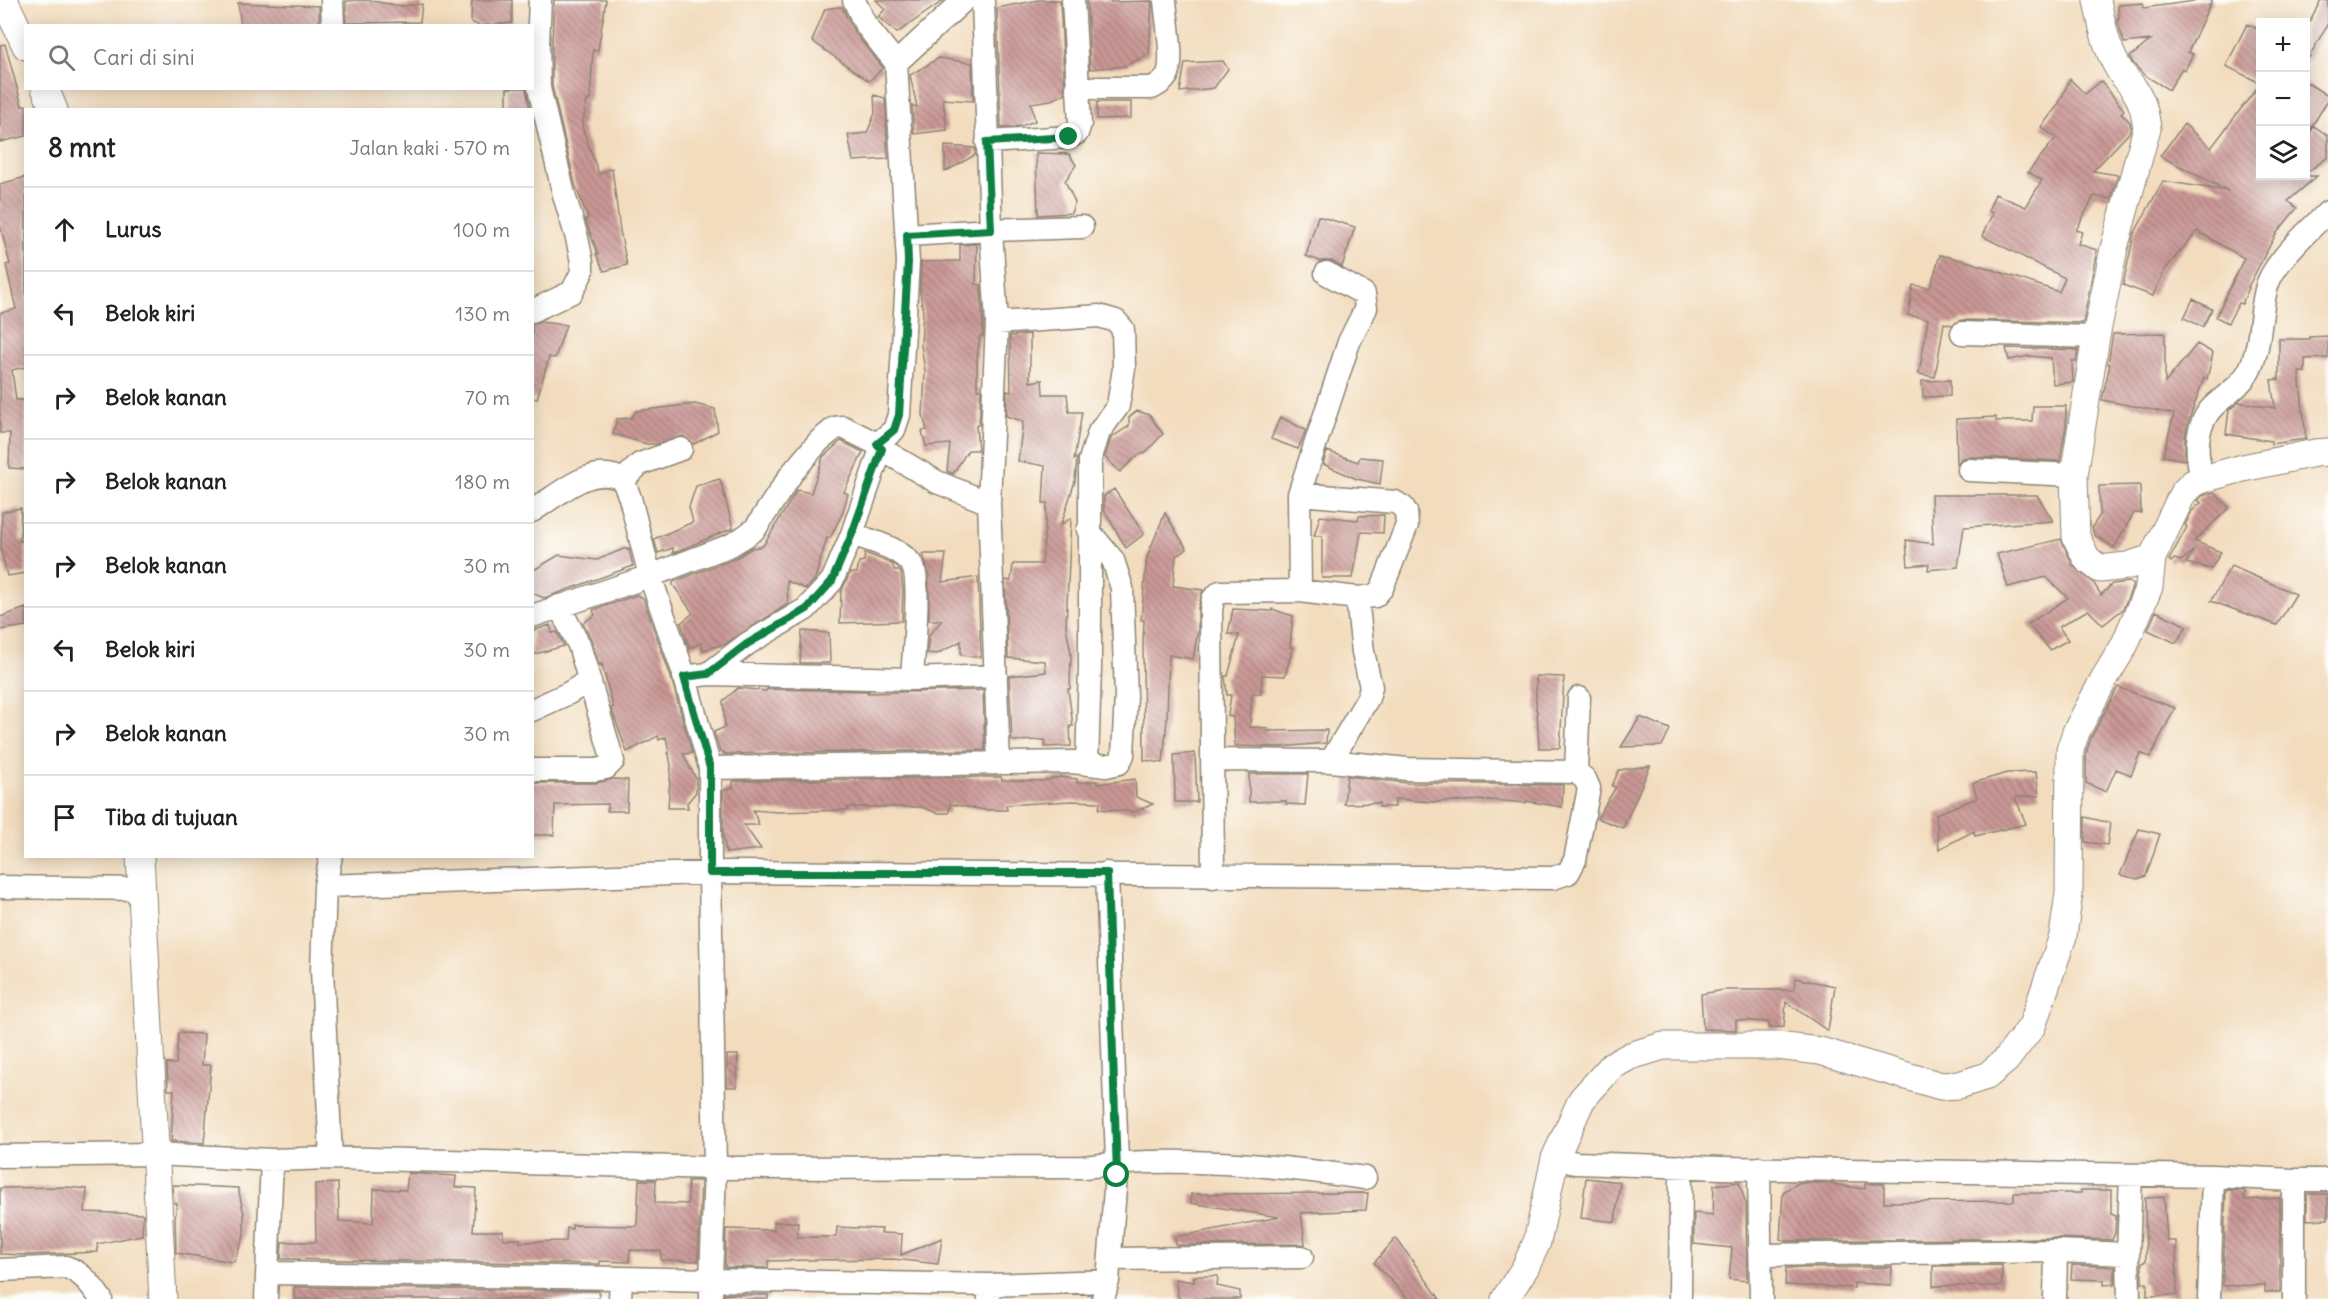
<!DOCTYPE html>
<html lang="id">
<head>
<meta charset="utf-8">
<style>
	:root { --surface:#fff; --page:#f2f2f2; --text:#222; --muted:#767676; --line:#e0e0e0 }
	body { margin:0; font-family:Delius,sans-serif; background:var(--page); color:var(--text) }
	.controls { position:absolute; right:18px; top:18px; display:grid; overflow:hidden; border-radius:0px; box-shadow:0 3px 15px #0003 }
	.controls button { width:54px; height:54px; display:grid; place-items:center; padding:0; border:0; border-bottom:2px solid var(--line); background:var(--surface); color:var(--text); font:30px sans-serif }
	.stop { position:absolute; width:18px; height:18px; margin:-14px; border:4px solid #0b8043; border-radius:50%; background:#fff }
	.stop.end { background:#0b8043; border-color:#fff; box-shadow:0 2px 6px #0008 }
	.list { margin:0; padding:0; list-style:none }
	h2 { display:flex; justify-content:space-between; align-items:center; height:78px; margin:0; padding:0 24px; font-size:26px }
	h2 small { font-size:20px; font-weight:400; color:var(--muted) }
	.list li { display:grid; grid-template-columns:39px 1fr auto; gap:18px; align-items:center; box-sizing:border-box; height:84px; padding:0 24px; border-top:2px solid var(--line) }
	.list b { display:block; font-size:22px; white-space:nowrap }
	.list em { font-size:20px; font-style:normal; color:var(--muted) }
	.icon { flex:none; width:33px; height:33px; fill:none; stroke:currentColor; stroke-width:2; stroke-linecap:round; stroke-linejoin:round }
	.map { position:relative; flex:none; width:2328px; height:1299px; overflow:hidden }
	.search { position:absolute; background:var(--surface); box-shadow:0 3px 15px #0003; left:24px; top:24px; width:510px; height:66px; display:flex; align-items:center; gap:15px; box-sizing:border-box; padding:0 21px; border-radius:0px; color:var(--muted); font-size:22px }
	.panel { position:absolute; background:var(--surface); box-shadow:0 3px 15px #0003; left:24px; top:108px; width:510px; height:750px; border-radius:0px }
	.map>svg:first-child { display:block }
	.building { fill:url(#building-back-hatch) }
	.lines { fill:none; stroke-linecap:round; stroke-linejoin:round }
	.minor-casing { stroke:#8e8474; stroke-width:25 }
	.tertiary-casing { stroke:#8e8474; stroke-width:29 }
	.minor { stroke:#fff; stroke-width:22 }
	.tertiary { stroke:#fff; stroke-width:27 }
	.route { stroke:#0b8043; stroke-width:8 }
</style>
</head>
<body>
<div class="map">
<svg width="2328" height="1299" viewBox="0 0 2328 1299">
	<defs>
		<pattern id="building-back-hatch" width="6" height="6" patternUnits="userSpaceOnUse" patternTransform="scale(1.5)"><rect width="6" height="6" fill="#c99795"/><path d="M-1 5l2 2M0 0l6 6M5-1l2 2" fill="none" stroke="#a37b7a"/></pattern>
	</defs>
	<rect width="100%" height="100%" fill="#fdfcf7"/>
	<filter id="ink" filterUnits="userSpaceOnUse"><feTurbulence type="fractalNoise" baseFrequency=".0167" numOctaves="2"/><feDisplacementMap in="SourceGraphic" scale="12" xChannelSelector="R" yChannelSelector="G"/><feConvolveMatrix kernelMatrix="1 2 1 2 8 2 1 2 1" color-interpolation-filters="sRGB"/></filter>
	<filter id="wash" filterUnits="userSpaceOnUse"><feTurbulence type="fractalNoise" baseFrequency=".008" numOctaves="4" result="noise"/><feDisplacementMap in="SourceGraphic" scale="24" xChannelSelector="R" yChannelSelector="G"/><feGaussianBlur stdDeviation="1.35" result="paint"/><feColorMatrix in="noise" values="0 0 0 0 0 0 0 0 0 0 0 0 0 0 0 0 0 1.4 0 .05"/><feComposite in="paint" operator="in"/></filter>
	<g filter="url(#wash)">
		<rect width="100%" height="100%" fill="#f2dcbd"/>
		<g id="blocks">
			<!-- building -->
			<path class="building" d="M366,0L401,6L422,4L420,22L346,23V1Z
				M472,0H512V23L480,26L471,22Z
				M554,0H606L598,50H593L590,100H587L582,127L599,174L612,168L620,231L627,265L604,271L596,254H598L585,219L588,218L575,184L552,86V43Z
				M876,0H944L897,33L878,17L885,9Z
				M1038,0H1060L1065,94L1051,100L1031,103L1035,121L1021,126L1001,128L997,8Z
				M1087,0H1110V2L1152,1L1149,54L1125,66L1090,69Z
				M2202,0H2212L2188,52L2193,54L2185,70L2182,68L2169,90L2144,75L2133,63L2130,57L2151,40L2124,43L2117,19H2119L2118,5L2143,3L2144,8Z
				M2321,0H2328V23L2306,63V28Z
				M238,3L319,6V23L299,26H241Z
				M839,7H842L854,32L883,68L869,81L812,41L825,9Z
				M2247,24L2260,30V83L2226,66Z
				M5,44L22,106L26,105V136L0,142V45Z
				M939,58L972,63L973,101L943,99L947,130L914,134L912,106L917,107L910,75Z
				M1223,61L1228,69L1214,88L1180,92L1185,63Z
				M2070,79L2085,94L2101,81L2124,110L2121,113L2130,122L2131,127L2129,133L2093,171L2118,175L2111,199L2094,196L2076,230L2082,232L2078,244L2097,250L2083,323L1962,320L1952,325L1944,323L1935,377L1919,374L1928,319L1908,315L1913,285L1930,288L1940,255L1970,262L2059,292L2065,278L1982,236L1993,213L1988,211L1995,194L2026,207L2042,180L2028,172L2056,138L2041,127L2058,105Z
				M2306,82L2328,96V100L2306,136Z
				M2260,84V176H2317L2288,201L2297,208L2276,234L2248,287L2249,288L2242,304L2239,303L2228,323L2216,317L2244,258L2197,231L2164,271L2153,296L2123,285L2134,234L2163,181L2228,191L2160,156L2184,124L2211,148Z
				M507,88H526L530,110H507Z
				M874,95L885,98L888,159L853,161L848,135L867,133L875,113Z
				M1097,102H1131V118L1097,119Z
				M2314,126L2328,136V157L2306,173V139Z
				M945,146L975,148V155L945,172Z
				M1036,153L1069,154L1076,165L1065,181L1075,202L1071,213L1038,215Z
				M26,177V367L12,370L16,400H26V469L9,468L10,433H0V313L16,309L6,265L10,264L0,225V184Z
				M1318,216L1355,227L1342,267L1332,261H1320L1306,256Z
				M977,244L976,284L981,285L983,323V336H980L977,358V389H981L979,425H976L978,450H968L953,474L947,471L950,444L926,446L922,431L927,430L923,415L925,371L921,345L923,312L920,291L921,262L960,261V245Z
				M2193,299L2212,309L2203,327L2184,318Z
				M540,322L566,325L555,358L549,357L537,399L532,398V324Z
				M2165,333V383L2197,344L2213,353L2207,379L2204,378L2187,425L2185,437V460L2163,456L2174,414L2102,400L2110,364H2108L2113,334Z
				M1030,334V382L1042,380L1043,394H1067L1069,412H1082L1074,460L1077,458L1075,481L1061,525L1071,518L1066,627L1071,653L1070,689H1068L1073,726H1070L1071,746L1045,747V740L1012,741L1009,676L1046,672L1045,661L1008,658L1005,580L1011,581L1013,564H1042L1047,503H1043L1045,466L1018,461L1023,421L1006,416L1007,391L1011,392L1010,336Z
				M2328,336V358L2305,359V372H2299L2306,439L2271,444V441L2226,434L2229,410L2239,402L2275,408L2271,380L2279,379V339H2309V337Z
				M2006,348L2078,350L2076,361H2072L2073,382L2053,384L2051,358L2029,356L2009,360Z
				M1950,380V396L1923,397L1922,381Z
				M695,404L715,409L718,431L694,444L683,436L656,444H647L613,434L617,419L631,418L636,411Z
				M2033,406H2066V425L2060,461L1970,457L1962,458L1957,464L1956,419L1996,417V421H2032Z
				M1137,411L1150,415L1163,434L1145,453L1137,456L1120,472L1105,457L1111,438L1129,426V417Z
				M1280,417L1306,430L1298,449L1271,439Z
				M841,441L863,452L844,492L848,494L842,514L830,538H827L815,579L806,589L787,581L788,604L725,644L703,650L701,643L689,648L681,623L693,613L673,585V582L736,558L752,548L763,546L797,490L811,493L823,457Z
				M1327,451L1358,462L1360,457L1383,459L1380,484L1357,479L1323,464Z
				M720,479L733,528L673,553V548L658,553L654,539L693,522L689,507L696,486Z
				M2140,485L2141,513H2134L2114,548L2094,535L2092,527L2100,515L2099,486Z
				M1114,489L1144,534L1126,548L1104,510V496Z
				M2214,492L2229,508L2194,541L2221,552L2211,569L2186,563L2194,550L2181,561L2174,559L2171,562L2169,560L2187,527L2185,525L2192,511L2201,503L2198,500L2202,496Z
				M1931,495H2037L2053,521L1964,527L1958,567L1928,570L1929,564L1908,566L1906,540L1933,544Z
				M21,508L20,541L26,540V573L7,576L1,550L2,512Z
				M1165,513L1187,549L1176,556L1173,586L1203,590L1198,608V631L1193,659L1169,655L1167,719L1163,763L1144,760L1143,646L1144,620H1141L1147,557Z
				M1384,515L1383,533L1361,532L1353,578H1322V536H1314L1320,516L1358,520L1359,516Z
				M2061,539L2073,566L2093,582L2101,595L2112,584L2129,582L2133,585L2123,609L2103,625L2088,610L2059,627L2068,640L2050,650L2028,624L2068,598L2046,577L2008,587L1997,554Z
				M626,548L627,550L629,549L633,566L544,598L532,593V571L559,555L597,560Z
				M865,553L888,562L893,565L894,570H898L901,573L903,589L902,621L840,623L841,592L850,573H857L859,562L864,561Z
				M923,554H946L942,582L978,577L981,657L961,655V641L937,654L927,653L929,635L942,620H929V574Z
				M2231,566L2296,594L2277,625L2211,601Z
				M637,595L643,598L671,677L692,753L683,754L696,779V792L687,803L688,808H668L671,766L669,754L667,753H669L666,737L659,740L658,736L627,752L611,708L613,707L602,664L599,665L592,641L583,623L595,615L593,610Z
				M26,608V626L0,630V617Z
				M1233,609L1272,611V609L1293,616L1290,647H1293L1285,676L1262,675L1261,694H1252L1250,727L1268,728V731L1327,730L1326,743L1280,747L1235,746L1233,717L1228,716L1231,695H1227L1225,676H1228L1239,635L1228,634Z
				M2156,611L2187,626L2176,643L2148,630Z
				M550,625L552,633L557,632L564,646L532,655V631Z
				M802,631L829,633L830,663H800Z
				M1536,676L1564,677L1560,748H1539L1537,710H1536Z
				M2118,687L2175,708L2150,757L2140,753L2131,775L2116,769L2106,792L2086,783V753L2091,738Z
				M738,688L766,691L767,689L869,691L867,693L983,690L985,750L724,754V752H720L714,732L725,727L723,701Z
				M1640,717L1670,729L1662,746L1621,747Z
				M1195,753L1197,802H1175L1174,755Z
				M1650,766L1623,828L1597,818L1616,787L1612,786L1619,770Z
				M2036,772L2039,796L2015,797L2026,824L1975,836L1974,831L1939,849L1936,814L1977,798L1973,783L2007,773Z
				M1249,774H1308L1305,805L1286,804V801L1249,802Z
				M1347,776L1407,783L1563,785L1562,807L1526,801V803L1490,800L1432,802L1395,799V807H1379V803L1344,804Z
				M983,777H1001L1002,780L1043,781L1060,777L1077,779V783L1097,781V784L1135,779L1136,797L1153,804L1134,812L1099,809L1100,802L1071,801L1006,805L1007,810H985L950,804L949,813H937L922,807H848V810L778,812L753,810L759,825H744L761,849L726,853L723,834V790L733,788V781Z
				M614,779L628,780L627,811H607L608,804L555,805L554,835H532V783H595Z
				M2085,817L2110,823L2107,845L2085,842Z
				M2139,829L2160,834L2146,876L2138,879L2120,875Z
				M1795,978L1835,986L1828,1031L1786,1002L1784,1027L1769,1028V1022L1736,1020V1030L1703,1029L1701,994L1724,990H1794Z
				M178,1033L204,1034L202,1065H211L204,1143L171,1141L174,1090H168L167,1063L176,1064Z
				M727,1055H738L737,1087H727Z
				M408,1173L456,1176L455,1187L476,1188L473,1231H503V1239H520V1242L566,1241L567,1228L572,1229V1225L637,1226L639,1180H656L655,1203L688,1204V1181H701L698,1261L661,1260V1251L630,1250L629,1262L600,1261V1264L281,1259L282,1242H316L315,1184L338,1183L339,1221L373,1223L374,1189L406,1190Z
				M1586,1178L1620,1182L1615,1222L1581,1218Z
				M1739,1182L1746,1204L1747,1281L1729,1279L1732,1248L1694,1244V1213L1713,1215L1714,1185Z
				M1798,1183H1824L1865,1189V1184H1884V1202L2014,1201V1193H2081V1190H2111V1214L2116,1216L2115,1233L2112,1240L2056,1238L1787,1241L1780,1239L1783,1192Z
				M173,1185L238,1188L244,1214V1236L234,1262L176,1253L175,1218L177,1203H174Z
				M67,1187L87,1189L85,1212L143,1214L142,1235L97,1244L98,1252L29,1255L0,1254V1188Z
				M2226,1190L2245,1191L2244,1200L2280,1198V1292H2265V1285L2223,1286Z
				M1368,1193L1366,1210L1301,1213L1305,1244L1176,1245L1175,1237L1279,1217L1191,1203V1194Z
				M2307,1194H2328V1219L2307,1220Z
				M2164,1197L2167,1241H2176L2177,1295L2147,1296V1283H2142V1262L2146,1261L2145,1198Z
				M774,1222H798L797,1237H836L837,1227L882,1229L881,1233L902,1234L901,1255L942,1238L938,1264L893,1259L808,1260L768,1261V1268L725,1267L726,1229L774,1230Z
				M1396,1238L1440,1299H1409L1374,1263Z
				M2002,1265V1286H1933V1266Z
				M2072,1265L2115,1267V1284L2104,1285V1280L2071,1279Z
				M1892,1267L1891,1285L1854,1283V1288L1785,1285L1786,1268Z
				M1194,1276H1218L1217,1286L1240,1291V1299H1179L1175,1279L1194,1282Z
				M294,1287L599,1291V1299H294Z
				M724,1294L768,1295V1299H724Z"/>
		</g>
	</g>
	<g filter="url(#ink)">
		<use href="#blocks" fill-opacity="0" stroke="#8e8474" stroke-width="1.5"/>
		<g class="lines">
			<!-- minor casing -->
			<g class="minor-casing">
				<path id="minor" d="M332,0L333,26
					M854,0L865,24L896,63L908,262L899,415L894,430L877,444
					M896,63L964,0
					M1077,88H1152C1159,84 1163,82 1167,76C1175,61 1166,18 1165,0
					M987,142L1069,137L1077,133L1080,124L1073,0
					M907,235L991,230L983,0
					M532,311L572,292L582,272V262L577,238L564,195L539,88L538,43L540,0
					M997,323L1099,316L1116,321L1123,329L1124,368L1118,406L1099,432L1090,460V668L1087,764
					M1962,333L2096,337
					M1969,470L2074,475
					M2203,479C2194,453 2195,421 2217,403C2229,393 2241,385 2249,371C2262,345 2259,313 2267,286C2273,263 2310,229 2328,212
					M623,480L640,464L681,449
					M1299,494L1395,502L1403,507L1406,512L1407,525L1382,588L1375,596L1357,598L1300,591
					M532,511C559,495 591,462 623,480L630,498L650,576L684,674L710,768V873L715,1168L711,1280L621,1278L620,1299
					M852,534C870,541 903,548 913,567C921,583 913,657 912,679
					M532,616L650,576L731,545L744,537L755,529L792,473L819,441L835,428L843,427L877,444L881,449L937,482L989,503
					M708,674L747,644L806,609L832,581L852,534L881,449
					M684,677L708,674L912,679L996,676
					M532,710L569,693L588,681
					M1331,761L1368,698L1371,687L1363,652L1357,598
					M999,763L989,503L997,323L991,230L1082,227
					M710,768L1073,762L1106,766L1119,763L1123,755L1126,696L1122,588L1113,560L1088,530
					M532,770H595L606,768L613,761L579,645L559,606
					M1576,772L1579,698
					M1213,877L1211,610L1213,599L1220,592L1300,591L1299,494L1349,342L1366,308L1364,294L1326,273
					M325,886L331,856
					M0,887L141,889
					M0,1156L155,1154L272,1160L331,1158L715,1168L1083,1167C1175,1155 1273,1165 1365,1178
					M331,1158L322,970L325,886L730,872L1553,878L1568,873L1575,860L1589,788L1585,779L1576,772L1407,769L1331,761L1212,760
					M1555,1158L1576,1163L1723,1168L2213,1176L2294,1180V1299
					M1759,1168L1761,1299
					M2294,1180H2328
					M1761,1255L2056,1251L2128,1254
					M1110,1259L1302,1257
					M0,1270L66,1267C83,1273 91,1285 101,1299
					M268,1273L621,1278
					M266,1299L272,1160
					M711,1299V1280L990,1285
					M989,1299L990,1285L1108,1281
					M1103,1299L1108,1281L1117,1162L1107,873
					M1680,1299L1681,1166
					M2055,1299L2056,1251
					M2129,1299L2128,1254L2131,1175
					M2209,1299L2213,1176"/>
			</g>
			<!-- tertiary casing -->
			<g class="tertiary-casing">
				<path id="tertiary" d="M4,0L26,46
					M2097,0C2102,25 2106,49 2120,71C2124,77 2130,83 2134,89C2143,101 2145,114 2147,128L2114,248L2096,337L2074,475L2076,537L2087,559L2100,569L2127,566L2152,558
					M45,88L54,110
					M140,856L163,1299
					M1505,1299L1525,1268L1537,1242L1555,1158L1582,1099L1612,1066L1630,1056L1663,1046H1777L1820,1051L1941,1086L1959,1085L1987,1076L2006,1060L2032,1026L2063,936L2069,893L2070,750L2076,732L2104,679L2124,646L2149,587L2152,558L2183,493L2193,483L2203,479L2243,468L2315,453L2328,452"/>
			</g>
			<!-- minor -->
			<use href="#minor" class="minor"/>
			<!-- tertiary -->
			<use href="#tertiary" class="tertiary"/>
		</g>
	</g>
	<g class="lines" filter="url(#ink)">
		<!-- route -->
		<path class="route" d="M1069,137L987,142L991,230L907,235L908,262L899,415L894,430L877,444L882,449L852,534L832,581L807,609L747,644L708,674L684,677L710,768V873H1107L1117,1175"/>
	</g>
</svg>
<div class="controls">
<button>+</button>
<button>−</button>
<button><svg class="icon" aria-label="layers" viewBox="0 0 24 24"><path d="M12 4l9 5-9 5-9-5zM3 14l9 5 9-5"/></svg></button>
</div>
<div class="stop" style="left:1117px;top:1175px"></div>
<div class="stop end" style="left:1069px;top:137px"></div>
<div class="search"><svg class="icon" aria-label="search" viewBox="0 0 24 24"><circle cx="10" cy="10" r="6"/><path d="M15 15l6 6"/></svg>Cari di sini</div>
<section class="panel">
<h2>8 mnt<small>Jalan kaki · 570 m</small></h2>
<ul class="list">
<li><svg class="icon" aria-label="ahead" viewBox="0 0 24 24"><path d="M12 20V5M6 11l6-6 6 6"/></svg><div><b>Lurus</b></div><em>100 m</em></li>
<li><svg class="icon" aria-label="left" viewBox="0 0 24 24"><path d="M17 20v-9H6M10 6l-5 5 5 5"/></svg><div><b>Belok kiri</b></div><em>130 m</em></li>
<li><svg class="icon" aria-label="right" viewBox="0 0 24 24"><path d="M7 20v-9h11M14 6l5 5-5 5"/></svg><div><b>Belok kanan</b></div><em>70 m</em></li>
<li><svg class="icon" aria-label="right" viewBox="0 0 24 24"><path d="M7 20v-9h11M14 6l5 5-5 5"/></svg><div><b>Belok kanan</b></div><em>180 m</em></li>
<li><svg class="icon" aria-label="right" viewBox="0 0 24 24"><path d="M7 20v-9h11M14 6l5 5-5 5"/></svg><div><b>Belok kanan</b></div><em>30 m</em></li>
<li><svg class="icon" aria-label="left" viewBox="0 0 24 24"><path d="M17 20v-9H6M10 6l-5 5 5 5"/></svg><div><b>Belok kiri</b></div><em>30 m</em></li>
<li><svg class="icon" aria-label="right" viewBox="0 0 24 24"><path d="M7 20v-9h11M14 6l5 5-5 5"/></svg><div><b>Belok kanan</b></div><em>30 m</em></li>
<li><svg class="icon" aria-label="arrive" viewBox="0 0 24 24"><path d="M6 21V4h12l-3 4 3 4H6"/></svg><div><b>Tiba di tujuan</b></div></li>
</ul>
</section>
</div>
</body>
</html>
